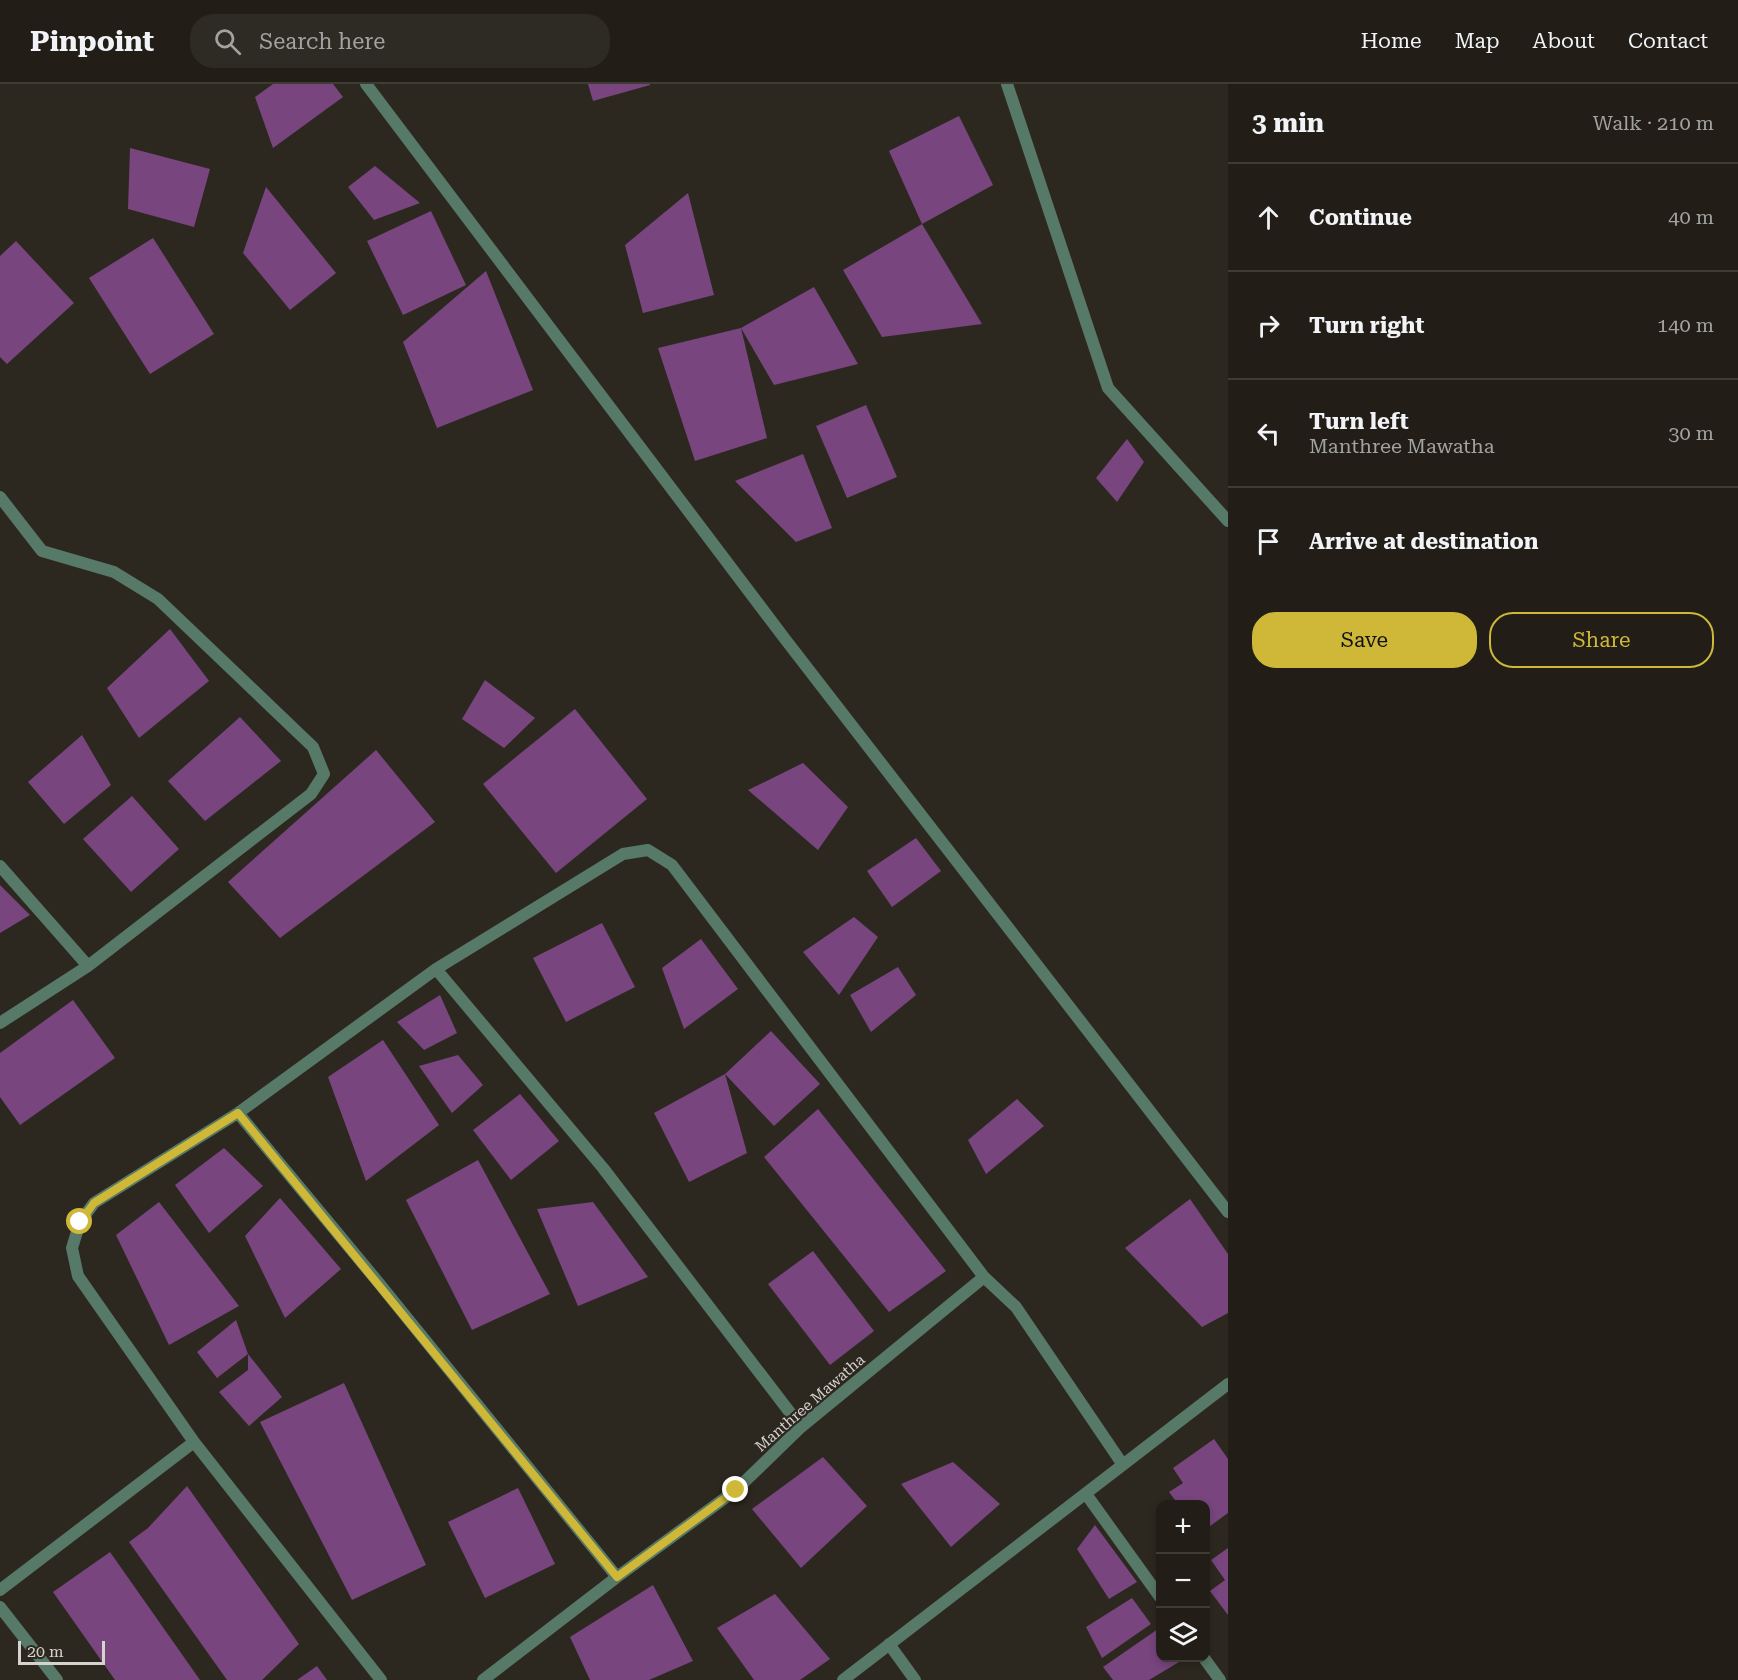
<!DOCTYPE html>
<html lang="en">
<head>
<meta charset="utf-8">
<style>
	:root { --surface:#221e17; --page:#2e2b24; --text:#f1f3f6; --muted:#a2a2a1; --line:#3f3c36; --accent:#cfb837 }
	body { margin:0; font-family:"Roboto Serif",serif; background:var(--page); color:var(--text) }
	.controls { position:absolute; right:18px; bottom:18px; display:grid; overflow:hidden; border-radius:12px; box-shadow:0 3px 9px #0003 }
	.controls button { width:54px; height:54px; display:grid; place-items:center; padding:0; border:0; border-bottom:2px solid var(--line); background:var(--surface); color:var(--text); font:30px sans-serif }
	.scale { position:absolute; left:18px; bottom:15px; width:87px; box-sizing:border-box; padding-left:6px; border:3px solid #d6d2cd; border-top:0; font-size:16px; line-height:21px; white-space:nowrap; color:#d6d2cd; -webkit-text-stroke:4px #2d281f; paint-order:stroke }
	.stop { position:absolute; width:18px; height:18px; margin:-14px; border:4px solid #cfb837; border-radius:50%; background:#fff }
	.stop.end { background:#cfb837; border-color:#fff; box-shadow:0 2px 6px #0008 }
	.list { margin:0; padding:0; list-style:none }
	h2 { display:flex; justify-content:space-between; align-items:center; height:78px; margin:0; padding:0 24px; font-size:26px }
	h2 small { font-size:20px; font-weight:400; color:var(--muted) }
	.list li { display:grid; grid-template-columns:39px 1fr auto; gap:18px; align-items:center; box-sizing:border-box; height:108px; padding:0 24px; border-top:2px solid var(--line) }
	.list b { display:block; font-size:22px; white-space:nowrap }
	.list p { margin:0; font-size:20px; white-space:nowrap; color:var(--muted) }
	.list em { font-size:20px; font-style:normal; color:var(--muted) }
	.actions { display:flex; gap:12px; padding:18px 24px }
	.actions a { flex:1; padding:14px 0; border:2px solid var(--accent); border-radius:24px; text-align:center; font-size:21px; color:var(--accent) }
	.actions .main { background:var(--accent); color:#111 }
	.icon { flex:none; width:33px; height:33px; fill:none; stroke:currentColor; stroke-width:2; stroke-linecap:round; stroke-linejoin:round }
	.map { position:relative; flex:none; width:1228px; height:1596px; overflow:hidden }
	header { display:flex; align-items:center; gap:36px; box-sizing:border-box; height:84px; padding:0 30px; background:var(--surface); border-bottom:2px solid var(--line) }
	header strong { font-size:28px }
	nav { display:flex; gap:33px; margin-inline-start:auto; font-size:21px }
	.search { width:420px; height:54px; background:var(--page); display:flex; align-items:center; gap:15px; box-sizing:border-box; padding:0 21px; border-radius:24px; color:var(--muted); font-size:22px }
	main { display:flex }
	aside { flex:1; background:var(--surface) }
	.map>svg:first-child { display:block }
	.building { fill:#78457f }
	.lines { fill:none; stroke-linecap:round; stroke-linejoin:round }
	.minor { stroke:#577967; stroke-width:12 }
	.route { stroke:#cfb837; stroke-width:8 }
	.labels { text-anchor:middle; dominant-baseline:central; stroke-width:4.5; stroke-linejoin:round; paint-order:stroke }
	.street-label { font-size:15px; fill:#d6d2cd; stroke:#2d281f }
</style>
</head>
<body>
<header>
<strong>Pinpoint</strong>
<div class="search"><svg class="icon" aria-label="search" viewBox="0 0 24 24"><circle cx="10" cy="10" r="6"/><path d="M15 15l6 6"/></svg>Search here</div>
<nav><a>Home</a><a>Map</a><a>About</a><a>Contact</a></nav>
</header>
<main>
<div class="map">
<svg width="1228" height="1596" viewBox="0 0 1228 1596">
	<rect width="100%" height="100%" fill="#2d281f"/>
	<!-- building -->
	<path class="building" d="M273,0H333L343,13L273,64L255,13Z
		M588,0H650V1L593,17Z
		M959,32L993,101L922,140L889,67Z
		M130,64L210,85L194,143L128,125Z
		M375,82L420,119L374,136L348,103Z
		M266,103L336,189L290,226L243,169Z
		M688,109L714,211L643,229L625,161Z
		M431,127L466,201L403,231L367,157Z
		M922,140L982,240L882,253L843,186Z
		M153,154L214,250L150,290L89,194Z
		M16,157L74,219L7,280L0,273V172Z
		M486,187L533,306L437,344L403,258Z
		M814,203L858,280L774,301L741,244Z
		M741,244L767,354L695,377L658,264Z
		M866,321L897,393L847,414L816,342Z
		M1127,355L1144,378L1117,418L1096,394Z
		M803,370L832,444L796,458L735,397Z
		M170,545L209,597L139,654L107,604Z
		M485,596L535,634L504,664L462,635Z
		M575,625L647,715L556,789L483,700Z
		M240,633L281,677L205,737L168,697Z
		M82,651L111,701L64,740L28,698Z
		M376,666L435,738L280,854L228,798Z
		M803,679L848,723L818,766L748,706Z
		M132,712L179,765L131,808L83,755Z
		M916,754L941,787L892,823L867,787Z
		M0,801L30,831L0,849Z
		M854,833L878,853L839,911L803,868Z
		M602,839L635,903L566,938L533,874Z
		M701,855L738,905L684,945L662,884Z
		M898,883L916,911L871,948L850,911Z
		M440,911L457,949L424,966L397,938Z
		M73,916L115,974L20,1041L0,1013V969Z
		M771,947L820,1000L774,1042L725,990Z
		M383,956L439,1041L366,1097L328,993Z
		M458,971L483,1001L452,1029L419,982Z
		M725,990L747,1069L689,1098L654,1029Z
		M520,1010L559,1057L511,1096L473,1046Z
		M1017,1015L1044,1042L986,1090L968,1056Z
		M818,1025L946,1187L889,1228L764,1073Z
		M224,1064L263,1102L209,1149L175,1101Z
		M478,1076L550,1210L472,1246L406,1116Z
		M280,1114L341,1185L285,1234L245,1152Z
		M1190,1115L1228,1170V1229L1202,1243L1125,1164Z
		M159,1118L239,1222L169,1261L116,1151Z
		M593,1118L648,1193L578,1222L537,1125Z
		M813,1167L874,1247L830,1281L768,1200Z
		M236,1236L248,1270L217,1294L197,1268Z
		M248,1270L282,1313L249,1342L219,1308L248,1286Z
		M344,1299L426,1481L352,1516L260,1338Z
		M1214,1355L1228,1375V1429L1206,1445V1420H1178L1169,1408L1183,1399L1173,1384Z
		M823,1373L867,1422L801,1484L752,1425Z
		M953,1378L1000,1420L951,1463L901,1400Z
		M187,1402L299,1560L262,1596H227L129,1458L148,1444Z
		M518,1404L555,1480L485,1514L448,1438Z
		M1095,1441L1137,1498L1109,1515L1077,1465Z
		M1228,1464V1531L1210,1507L1225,1496L1211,1476Z
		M110,1468L200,1596H115L53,1508Z
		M653,1501L693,1577L649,1596H590L570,1553Z
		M775,1510L830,1575L800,1596H754L717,1544Z
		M1132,1514L1151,1540L1102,1574L1086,1543Z
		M1158,1545L1160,1549V1574H1176L1179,1578L1149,1596H1113L1103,1583Z
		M317,1582L327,1596H297Z"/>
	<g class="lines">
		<!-- minor -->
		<path class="minor" d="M366,0L785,555L1228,1128
			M1007,0L1108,304L1228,437
			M0,413L42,467L114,488L158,515L313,663L324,690L311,710L88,882L0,939
			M0,782L88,882
			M436,885L603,1084L801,1343
			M238,1029L378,1198L617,1493
			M1086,1410L1160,1513
			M0,1506L194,1358
			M0,1523L57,1596
			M889,1560L915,1596
			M1204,1574L1220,1596
			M381,1596L194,1358L78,1192L72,1164L80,1138L94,1119L238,1029L436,885L623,770L648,766L672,781L984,1193L1016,1223L1123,1381
			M483,1596L617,1493L736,1406L801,1343L984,1193
			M843,1596L1228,1300"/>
	</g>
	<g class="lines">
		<!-- route -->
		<path class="route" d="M80,1138L94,1119L238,1029L617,1493L736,1406"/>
	</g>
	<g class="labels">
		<!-- street labels -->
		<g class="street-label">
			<text transform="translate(810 1319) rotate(-41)">Manthree Mawatha</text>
		</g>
	</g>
</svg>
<div class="controls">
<button>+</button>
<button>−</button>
<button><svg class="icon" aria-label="layers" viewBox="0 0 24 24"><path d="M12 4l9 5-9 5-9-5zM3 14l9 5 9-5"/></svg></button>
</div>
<div class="scale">20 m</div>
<div class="stop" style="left:80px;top:1138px"></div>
<div class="stop end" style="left:736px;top:1406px"></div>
</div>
<aside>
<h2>3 min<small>Walk · 210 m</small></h2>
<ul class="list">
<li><svg class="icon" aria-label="ahead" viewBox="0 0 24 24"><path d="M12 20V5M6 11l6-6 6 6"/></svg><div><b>Continue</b></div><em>40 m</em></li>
<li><svg class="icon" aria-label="right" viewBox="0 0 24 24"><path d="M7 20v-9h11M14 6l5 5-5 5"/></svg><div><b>Turn right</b></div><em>140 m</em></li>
<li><svg class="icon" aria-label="left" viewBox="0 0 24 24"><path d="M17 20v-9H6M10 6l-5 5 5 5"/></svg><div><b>Turn left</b><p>Manthree Mawatha</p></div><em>30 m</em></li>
<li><svg class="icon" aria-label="arrive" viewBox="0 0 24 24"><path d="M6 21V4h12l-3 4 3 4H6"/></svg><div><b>Arrive at destination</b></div></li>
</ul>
<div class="actions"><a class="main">Save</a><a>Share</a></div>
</aside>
</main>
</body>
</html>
